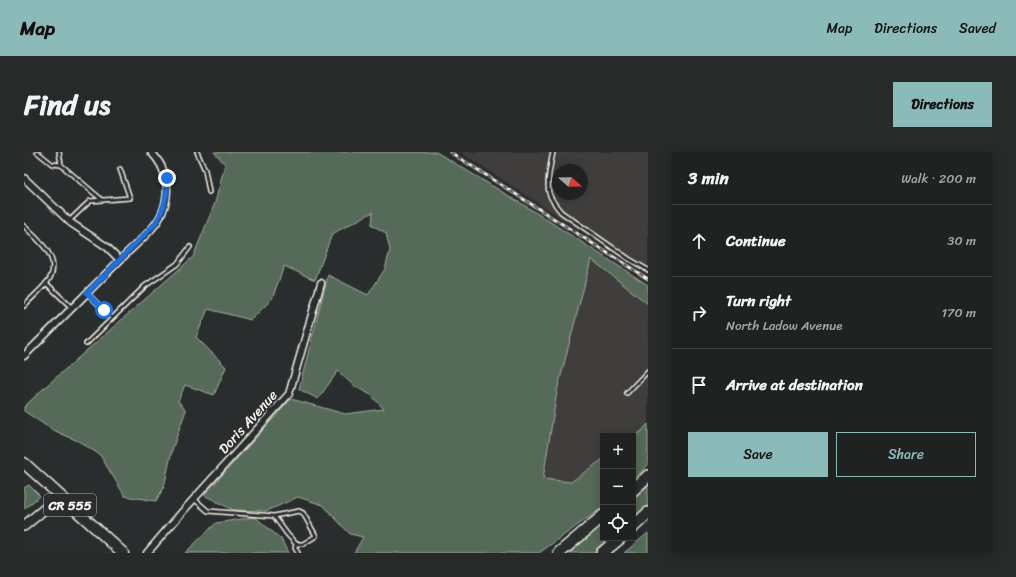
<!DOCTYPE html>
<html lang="en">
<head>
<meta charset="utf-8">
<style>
	:root { --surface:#202222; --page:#282a2a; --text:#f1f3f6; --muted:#a2a4a5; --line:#3d3f40; --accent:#8bbbb9 }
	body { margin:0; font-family:Sriracha,sans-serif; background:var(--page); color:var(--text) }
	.controls { position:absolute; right:12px; bottom:12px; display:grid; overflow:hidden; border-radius:0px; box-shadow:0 2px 10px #0003 }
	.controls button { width:36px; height:36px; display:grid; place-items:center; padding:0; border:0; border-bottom:1px solid var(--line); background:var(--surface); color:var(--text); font:20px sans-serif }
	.compass { position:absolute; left:528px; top:12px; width:36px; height:36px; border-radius:50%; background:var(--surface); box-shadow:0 2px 10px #0003; rotate:110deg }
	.stop { position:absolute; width:12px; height:12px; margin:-9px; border:3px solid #1a73e8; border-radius:50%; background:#fff }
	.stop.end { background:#1a73e8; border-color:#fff; box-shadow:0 1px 4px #0008 }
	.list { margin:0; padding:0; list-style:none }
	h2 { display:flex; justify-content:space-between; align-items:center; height:52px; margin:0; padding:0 16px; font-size:17px }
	h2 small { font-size:13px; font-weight:400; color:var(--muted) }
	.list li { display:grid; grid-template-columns:26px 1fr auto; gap:12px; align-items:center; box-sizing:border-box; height:72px; padding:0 16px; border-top:1px solid var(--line) }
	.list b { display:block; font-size:15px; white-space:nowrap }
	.list p { margin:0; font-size:13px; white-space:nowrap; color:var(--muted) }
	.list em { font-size:13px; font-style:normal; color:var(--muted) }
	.actions { display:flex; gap:8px; padding:12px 16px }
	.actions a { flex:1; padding:9px 0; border:1px solid var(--accent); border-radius:0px; text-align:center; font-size:14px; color:var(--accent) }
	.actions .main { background:var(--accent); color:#111 }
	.icon { flex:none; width:22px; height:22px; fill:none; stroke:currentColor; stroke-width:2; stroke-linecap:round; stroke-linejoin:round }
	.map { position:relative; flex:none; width:624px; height:401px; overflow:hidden; border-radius:0px }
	header { display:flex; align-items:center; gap:24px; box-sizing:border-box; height:56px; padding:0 20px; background:var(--accent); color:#111 }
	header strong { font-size:19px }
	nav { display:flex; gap:22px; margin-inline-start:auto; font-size:14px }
	.intro { display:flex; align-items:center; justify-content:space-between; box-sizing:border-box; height:96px; padding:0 24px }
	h1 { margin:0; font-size:28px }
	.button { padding:10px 18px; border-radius:0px; background:var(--accent); color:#111; font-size:14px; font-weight:700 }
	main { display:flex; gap:24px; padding:0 24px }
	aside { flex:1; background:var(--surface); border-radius:0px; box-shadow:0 2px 10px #0003 }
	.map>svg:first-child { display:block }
	.built { fill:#3f3c3c; fill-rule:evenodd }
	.green { fill:#556b58; stroke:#a4aea0 }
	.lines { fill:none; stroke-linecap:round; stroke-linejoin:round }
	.lane-casing { stroke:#f4f1e8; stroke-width:6 }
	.street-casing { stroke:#f4f1e8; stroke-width:9 }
	.secondary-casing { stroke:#f4f1e8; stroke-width:12 }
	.primary-casing { stroke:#f4f1e8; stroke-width:13 }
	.highway-casing { stroke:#f4f1e8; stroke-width:14 }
	.lane { stroke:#2a2d2e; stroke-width:3 }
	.street { stroke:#2a2d2e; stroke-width:6 }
	.secondary { stroke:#2a2d2e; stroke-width:9 }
	.primary { stroke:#2a2d2e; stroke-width:10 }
	.highway { stroke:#2a2d2e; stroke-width:11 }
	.rail-casing { stroke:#f4f1e8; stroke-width:3 }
	.rail { stroke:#2a2d2e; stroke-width:1.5; stroke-dasharray:4.5; stroke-linecap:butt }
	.route { stroke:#1a73e8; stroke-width:5 }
	.labels { text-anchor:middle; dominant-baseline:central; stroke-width:3.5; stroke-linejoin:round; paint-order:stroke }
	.shield { fill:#2a2d2e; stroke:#b7b6b0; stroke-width:1 }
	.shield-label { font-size:13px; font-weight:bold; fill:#f4f1e8 }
	.street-label { font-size:14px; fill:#f4f1e8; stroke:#2a2d2e }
</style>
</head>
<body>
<header>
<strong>Map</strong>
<nav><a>Map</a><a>Directions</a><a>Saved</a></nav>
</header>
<div class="intro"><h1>Find us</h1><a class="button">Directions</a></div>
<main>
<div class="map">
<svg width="624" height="401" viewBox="0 0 624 401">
	<rect width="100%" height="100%" fill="#2a2d2e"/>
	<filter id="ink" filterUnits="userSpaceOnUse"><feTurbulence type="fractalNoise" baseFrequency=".025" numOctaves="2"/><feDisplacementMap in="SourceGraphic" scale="8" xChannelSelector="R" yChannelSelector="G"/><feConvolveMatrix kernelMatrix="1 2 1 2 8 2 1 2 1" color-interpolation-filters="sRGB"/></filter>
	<g filter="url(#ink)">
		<!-- built -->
		<path class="built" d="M436,0H624V120L552,76ZM534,18H558V42H534Z
			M567,106L624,152V272L618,279L609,285V284H579V307L547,330L519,328L533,239Z"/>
		<!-- green -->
		<path class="green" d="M190,0H412L500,53L624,133V152L567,107L533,239L519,327L547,330L579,307V355L515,401H330L339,385L326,382L299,353L274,345L243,359L209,358L180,343L267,247L321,262L360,257L347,243L330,234L314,219L294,247L275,237L304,123L344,143L361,117L366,98L362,81L348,73L349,60L308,82L291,128L260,114L248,147L227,168L184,157L172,185L202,215L190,243L161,233L154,249L162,258L148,298L140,335L132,349L101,344L76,303L56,290L27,277L0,259V255L20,236L169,105L191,51L201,12Z
			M624,272V313L609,328V285L618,279Z
			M624,328V355L609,370V343Z
			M5,333L16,344L0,357V336Z
			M231,365L257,387L264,401H161L192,371Z
			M579,369V386H592L573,401H541Z
			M624,381V401H600Z"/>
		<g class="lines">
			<!-- lane casing -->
			<g class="lane-casing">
				<path id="lane" d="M13,0L28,12L37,13L78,48
					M35,0L37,13
					M173,0L181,18L185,40
					M529,0C527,12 522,28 525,41C527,48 532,54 537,60L605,107L624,118
					M45,69L66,49L106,46L96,17
					M22,131L48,156
					M63,141L88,166
					M0,154C7,146 21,135 26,126C37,105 13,87 0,74
					M62,192L121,134L153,112L166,95
					M603,241L624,219
					M170,347L184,359L250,364L263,382L272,392H279L292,384L279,361L275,359L250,364
					M272,392L271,396L274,401"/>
			</g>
			<!-- street casing -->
			<g class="street-casing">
				<path id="street" d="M0,26L47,71L83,95L96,108
					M0,204C34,170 68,136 102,102C113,91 132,76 138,61C147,40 144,17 127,0
					M123,401L159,359L265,242L297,131"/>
			</g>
			<!-- secondary casing -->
			<g class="secondary-casing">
				<path id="secondary" d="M0,374L36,344"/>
			</g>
			<!-- primary casing -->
			<g class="primary-casing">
				<path id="primary" d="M0,311L99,401"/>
			</g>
			<!-- highway casing -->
			<g class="highway-casing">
				<path id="highway" d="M609,338L624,324
					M609,375L624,361
					M535,401L579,364
					M578,401L596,386"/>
			</g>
			<!-- lane -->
			<use href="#lane" class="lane"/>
			<!-- street -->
			<use href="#street" class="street"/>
			<!-- secondary -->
			<use href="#secondary" class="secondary"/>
			<!-- primary -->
			<use href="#primary" class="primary"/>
			<!-- highway -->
			<use href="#highway" class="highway"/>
			<!-- rail casing -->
			<g class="rail-casing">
				<path id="rail" d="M426,0L624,127"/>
			</g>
			<!-- rail -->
			<use href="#rail" class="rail"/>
		</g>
	</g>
	<g class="lines" filter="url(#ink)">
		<!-- route -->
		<path class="route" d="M80,158L63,141L131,72C141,57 144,43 143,26"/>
	</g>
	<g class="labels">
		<!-- shield labels -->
		<rect class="shield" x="20" y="342" width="52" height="22" rx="3"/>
		<g class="shield-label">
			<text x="46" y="353">CR 555</text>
		</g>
		<!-- street labels -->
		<g class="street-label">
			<text transform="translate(224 270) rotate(-48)">Doris Avenue</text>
		</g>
	</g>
</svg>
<div class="controls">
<button>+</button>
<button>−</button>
<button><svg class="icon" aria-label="locate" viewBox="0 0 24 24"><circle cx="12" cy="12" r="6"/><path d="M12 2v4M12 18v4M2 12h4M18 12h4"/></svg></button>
</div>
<svg class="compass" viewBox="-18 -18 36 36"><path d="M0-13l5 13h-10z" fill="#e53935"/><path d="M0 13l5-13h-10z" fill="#a2a4a5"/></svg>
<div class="stop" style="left:80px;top:158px"></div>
<div class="stop end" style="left:143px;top:26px"></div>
</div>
<aside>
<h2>3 min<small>Walk · 200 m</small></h2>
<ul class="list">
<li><svg class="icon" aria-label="ahead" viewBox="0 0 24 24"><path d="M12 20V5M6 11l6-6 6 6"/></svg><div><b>Continue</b></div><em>30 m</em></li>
<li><svg class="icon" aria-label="right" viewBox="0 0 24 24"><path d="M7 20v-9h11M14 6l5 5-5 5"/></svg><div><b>Turn right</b><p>North Ladow Avenue</p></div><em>170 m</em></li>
<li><svg class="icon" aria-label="arrive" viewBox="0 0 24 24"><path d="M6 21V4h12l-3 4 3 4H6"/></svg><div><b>Arrive at destination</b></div></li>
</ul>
<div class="actions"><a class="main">Save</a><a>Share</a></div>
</aside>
</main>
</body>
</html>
